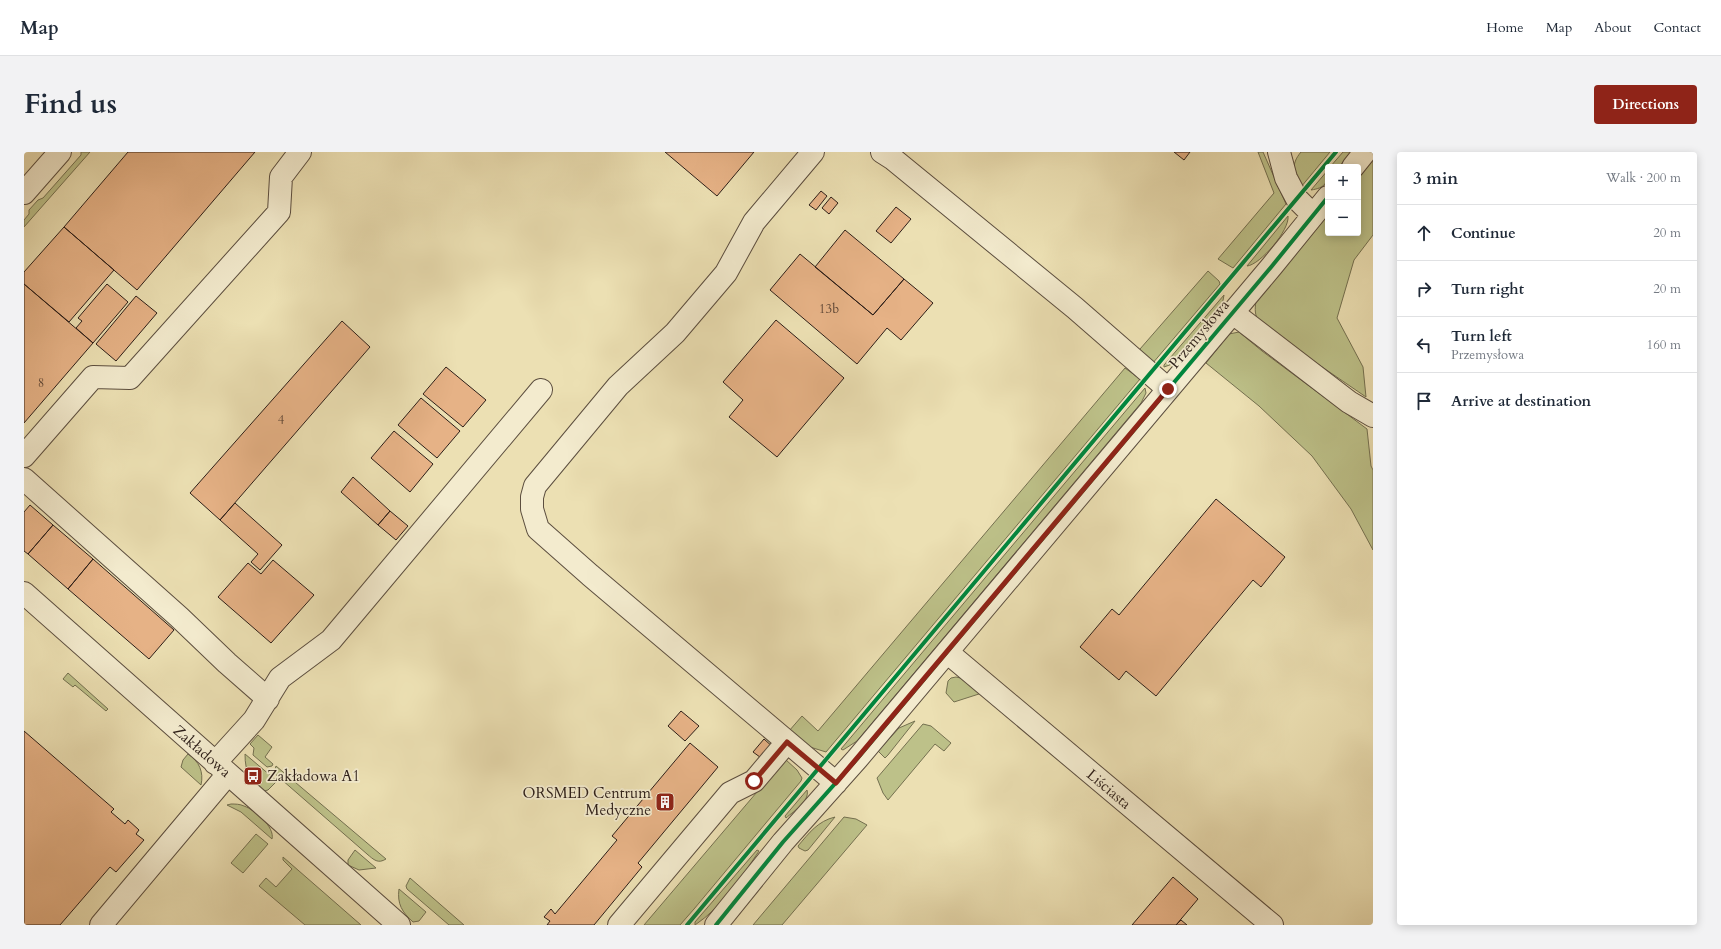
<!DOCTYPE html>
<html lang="en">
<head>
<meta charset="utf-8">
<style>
	:root { --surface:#fff; --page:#f2f2f3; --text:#1f2937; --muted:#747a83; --line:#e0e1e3; --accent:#8f2418 }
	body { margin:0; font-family:Cardo,serif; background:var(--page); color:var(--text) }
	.controls { position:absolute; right:12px; top:12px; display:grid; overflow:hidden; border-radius:4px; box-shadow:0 2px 10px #0003 }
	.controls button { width:36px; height:36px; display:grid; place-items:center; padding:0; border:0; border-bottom:1px solid var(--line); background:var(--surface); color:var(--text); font:20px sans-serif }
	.stop { position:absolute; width:12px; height:12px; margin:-9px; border:3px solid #8f2418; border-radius:50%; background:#fff }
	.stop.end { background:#8f2418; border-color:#fff; box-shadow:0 1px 4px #0008 }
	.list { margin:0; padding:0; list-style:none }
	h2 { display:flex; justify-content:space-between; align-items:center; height:52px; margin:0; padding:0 16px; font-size:17px }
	h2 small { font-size:13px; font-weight:400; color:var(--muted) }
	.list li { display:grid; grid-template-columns:26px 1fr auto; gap:12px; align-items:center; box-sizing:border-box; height:56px; padding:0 16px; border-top:1px solid var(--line) }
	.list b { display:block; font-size:15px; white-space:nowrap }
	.list p { margin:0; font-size:13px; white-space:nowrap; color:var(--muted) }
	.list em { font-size:13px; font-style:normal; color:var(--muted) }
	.icon { flex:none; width:22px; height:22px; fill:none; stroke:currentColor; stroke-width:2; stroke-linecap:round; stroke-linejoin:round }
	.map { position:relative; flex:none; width:1349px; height:773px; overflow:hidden; border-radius:4px }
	header { display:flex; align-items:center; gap:24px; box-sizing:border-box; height:56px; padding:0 20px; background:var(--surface); border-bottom:1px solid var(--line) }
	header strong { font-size:19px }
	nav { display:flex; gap:22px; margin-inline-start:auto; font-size:14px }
	.intro { display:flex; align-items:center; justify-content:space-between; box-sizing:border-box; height:96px; padding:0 24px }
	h1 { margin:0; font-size:28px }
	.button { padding:10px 18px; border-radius:4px; background:var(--accent); color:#fff; font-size:14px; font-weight:700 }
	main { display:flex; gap:24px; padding:0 24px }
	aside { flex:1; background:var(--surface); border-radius:4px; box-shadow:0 2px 10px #0003 }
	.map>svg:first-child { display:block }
	.green { fill:#bdc189; stroke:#747050 }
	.building { fill:#e6b286; stroke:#2c1e18 }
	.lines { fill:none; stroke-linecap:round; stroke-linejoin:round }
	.minor-casing { stroke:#5c4e3f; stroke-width:24 }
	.minor { stroke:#f3ebce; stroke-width:22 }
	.cycleway-casing { stroke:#f3ebce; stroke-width:6 }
	.cycleway { stroke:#00873e; stroke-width:4 }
	.route { stroke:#8f2418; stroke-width:5 }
	.labels { text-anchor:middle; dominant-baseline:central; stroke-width:3.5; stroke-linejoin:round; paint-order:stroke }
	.number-label { font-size:13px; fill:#5a4334 }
	.street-label { font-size:15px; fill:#2c1e18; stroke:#f3ebce }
	.poi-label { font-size:15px; fill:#2c1e18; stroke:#f3ebce; text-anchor:start }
</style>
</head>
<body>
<header>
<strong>Map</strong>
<nav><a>Home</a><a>Map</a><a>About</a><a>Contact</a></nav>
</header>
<div class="intro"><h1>Find us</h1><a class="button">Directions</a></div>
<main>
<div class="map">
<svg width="1349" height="773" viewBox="0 0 1349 773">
	<rect width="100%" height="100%" fill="#ece0b3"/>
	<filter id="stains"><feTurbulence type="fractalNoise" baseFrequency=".005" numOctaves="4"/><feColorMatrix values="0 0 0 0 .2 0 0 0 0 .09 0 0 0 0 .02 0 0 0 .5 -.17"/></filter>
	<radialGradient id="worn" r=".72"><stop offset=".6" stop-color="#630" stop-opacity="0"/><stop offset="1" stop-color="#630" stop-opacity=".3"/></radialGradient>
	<!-- green -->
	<path class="green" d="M57,0H66L0,75V68L5,62V58L14,48L19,46L57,3Z
		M1234,0H1239L1262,52L1209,116L1194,107L1250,41Z
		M1277,0H1306L1277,35C1270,21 1266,13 1277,0Z
		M1319,0H1327L1315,15H1306Z
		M1349,8V83L1330,108L1313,166L1339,215L1342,245L1247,180C1235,170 1229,167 1232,149L1304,62V81H1334V26Z
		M1304,18C1304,31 1301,36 1287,38Z
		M1264,64C1266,78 1236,113 1223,114Z
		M1184,119L1195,129L1196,132L1128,212L1114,200L1116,197Z
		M1200,143L1198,154L1194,159L1151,211L1140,215V213Z
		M1215,180L1238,199L1343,277L1347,314L1349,318V398L1327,357L1288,304L1235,254L1182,211L1205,182Z
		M1101,216L1116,227L802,600L786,595L765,579L778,564L794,579Z
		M1121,236L1122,241L1117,251L833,589L819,598L817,597Z
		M44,521L84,557L82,559L51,533L49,535L39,527Z
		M932,525L941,527L958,541L930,550L922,541L924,529L927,526Z
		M891,569L864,603L861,606L854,599L875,576Z
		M899,572L907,574L927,591L920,599L911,592L864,648L859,641L853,626Z
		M234,583L248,595L241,605L249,612L248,614L243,615L229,603L230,596L226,592Z
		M164,602C175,609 180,620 177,633L157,615L159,608Z
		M221,602L253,629L244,638L240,639C226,627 221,621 221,602Z
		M761,607L773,618L778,626L777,629L670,757L656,773H620Z
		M252,614L362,707C354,712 350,708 343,702L250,621Z
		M783,638C786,649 770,659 762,666L761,664Z
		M207,652C211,652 216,652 220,654C231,658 251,675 248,687L217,660L203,653Z
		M811,665L784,698L781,699L775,696L774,694C785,681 794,669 811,665Z
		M820,665L832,667L843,673L758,773H729Z
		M232,682L244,692L219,721L207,711Z
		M331,698L352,716L335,718L324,713V708Z
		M733,698L735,699C717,726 698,755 671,773V770Z
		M259,705L337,773H281L235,734L242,726L252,735L268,717L259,708Z
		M386,726L440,773H425L383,737L382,734Z
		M375,737L402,760L395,769L389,770C378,760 373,752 375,737Z"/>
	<!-- building -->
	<path class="building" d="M104,0H231L113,138L40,75Z
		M641,0H730L693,44Z
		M1150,0H1166L1160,8Z
		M797,39L803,44L792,58L785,53Z
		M807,45L814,51L805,62L798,56Z
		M872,55L887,67L867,91L852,79Z
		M40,75L90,118L45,170L0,132V120Z
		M821,78L880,127L849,163L791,115Z
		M776,102L849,163L880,127L909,151L877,188L863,176L833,212L746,138Z
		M0,132L69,191L0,271Z
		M83,132L104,150L69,191L52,176L58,169L54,166Z
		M112,144L133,161L92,209L72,192Z
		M752,168L820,226L753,305L705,265L719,248L699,230Z
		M318,169L346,195L196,368L166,341Z
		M422,215L462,248L439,275L399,242Z
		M397,246L436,279L413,306L374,273Z
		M370,279L409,312L386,340L347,306Z
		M329,325L366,359L354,373L317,340Z
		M1192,347L1261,405L1237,435L1229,428L1132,544L1102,519L1095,528L1056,495L1088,457L1095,463Z
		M211,351L258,393L236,418L227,410L234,402L196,368Z
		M6,353L29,373L4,402L0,399V360Z
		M366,359L384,374L372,388L354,373Z
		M29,373L69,407L44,437L4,402Z
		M69,407L150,478L125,507L44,437Z
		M249,408L290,443L247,491L194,445L224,411L237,422Z
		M657,559L675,574L661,589L644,574Z
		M0,579L90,657L87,660L101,672L104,668L115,678L112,682L120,688L92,720L86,715L36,773H0Z
		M740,587L750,596L740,608L729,600Z
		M666,591L694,615L614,711L618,715L570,773H523L526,769L520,765L527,757L531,762L593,688L588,684Z
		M1149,725L1174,747L1152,773H1108Z
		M1157,768L1163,773H1152Z"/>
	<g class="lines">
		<!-- minor casing -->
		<g class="minor-casing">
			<path id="minor" d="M789,0L730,70L702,121L651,181L594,234L511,334L508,345V357L514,377L566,423L812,631
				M858,0L869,7L1051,156L1144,237
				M1255,0L1262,26L1273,47L1289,63
				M1329,15L1341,0
				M0,41L36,0
				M1209,161L1325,250L1349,264
				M0,304L69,225L106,226L255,60L257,25L276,0
				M0,327L155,465L203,511L244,547
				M0,441L375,773
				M923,500L1248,773
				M191,611L230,568L256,526L307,488L517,238
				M77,773L204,622
				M595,773L706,641L730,629L763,590
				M692,773L759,690L833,607L1248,114L1304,45"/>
		</g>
		<!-- minor -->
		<use href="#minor" class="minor"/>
		<!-- cycleway casing -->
		<g class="cycleway-casing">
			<path id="cycleway" d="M663,773L1312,0
				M692,773L759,690L833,607L1248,114L1304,45"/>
		</g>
		<!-- cycleway -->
		<use href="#cycleway" class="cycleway"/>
	</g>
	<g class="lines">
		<!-- route -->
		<path class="route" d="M730,629L763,590L812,631L1144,237"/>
	</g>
	<!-- icons -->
	<defs>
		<g id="bus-square" transform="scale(1)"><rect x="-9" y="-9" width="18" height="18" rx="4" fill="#8f2418" stroke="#f3ebce"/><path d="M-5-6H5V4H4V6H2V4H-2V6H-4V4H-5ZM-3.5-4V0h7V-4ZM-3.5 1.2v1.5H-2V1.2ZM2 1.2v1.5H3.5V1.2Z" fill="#fff"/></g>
		<g id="building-square" transform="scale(1)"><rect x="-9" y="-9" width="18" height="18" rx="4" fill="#8f2418" stroke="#f3ebce"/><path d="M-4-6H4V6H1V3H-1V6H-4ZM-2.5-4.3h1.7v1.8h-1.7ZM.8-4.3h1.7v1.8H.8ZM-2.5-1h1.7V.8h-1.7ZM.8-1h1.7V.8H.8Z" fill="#fff"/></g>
	</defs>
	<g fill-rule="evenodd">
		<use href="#bus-square" x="229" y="624"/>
		<use href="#building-square" x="641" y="650"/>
	</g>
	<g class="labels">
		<!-- number labels -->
		<g class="number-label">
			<text x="805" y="157">13b</text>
			<text x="17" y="231">8</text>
			<text x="257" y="268">4</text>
		</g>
		<!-- street labels -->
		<g class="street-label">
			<text transform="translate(1175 182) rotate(-50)">Przemysłowa</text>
			<text transform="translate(178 599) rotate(41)">Zakładowa</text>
			<text transform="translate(1085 637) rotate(40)">Liściasta</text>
		</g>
		<!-- poi labels -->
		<g class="poi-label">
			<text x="243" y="624">Zakładowa A1</text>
			<text x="627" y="641" text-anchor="end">ORSMED Centrum<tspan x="627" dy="17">Medyczne</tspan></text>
		</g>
	</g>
	<rect width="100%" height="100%" filter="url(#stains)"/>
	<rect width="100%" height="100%" fill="url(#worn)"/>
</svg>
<div class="controls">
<button>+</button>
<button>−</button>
</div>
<div class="stop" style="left:730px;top:629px"></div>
<div class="stop end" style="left:1144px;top:237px"></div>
</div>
<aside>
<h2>3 min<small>Walk · 200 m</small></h2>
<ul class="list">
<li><svg class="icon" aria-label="ahead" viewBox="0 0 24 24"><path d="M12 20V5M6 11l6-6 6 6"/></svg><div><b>Continue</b></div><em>20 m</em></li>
<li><svg class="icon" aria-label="right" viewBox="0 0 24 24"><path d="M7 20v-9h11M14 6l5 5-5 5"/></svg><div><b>Turn right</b></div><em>20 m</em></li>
<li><svg class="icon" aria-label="left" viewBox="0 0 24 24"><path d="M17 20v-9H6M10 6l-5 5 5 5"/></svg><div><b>Turn left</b><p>Przemysłowa</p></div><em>160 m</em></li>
<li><svg class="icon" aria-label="arrive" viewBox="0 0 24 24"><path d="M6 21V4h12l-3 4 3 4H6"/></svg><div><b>Arrive at destination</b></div></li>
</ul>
</aside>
</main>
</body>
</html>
